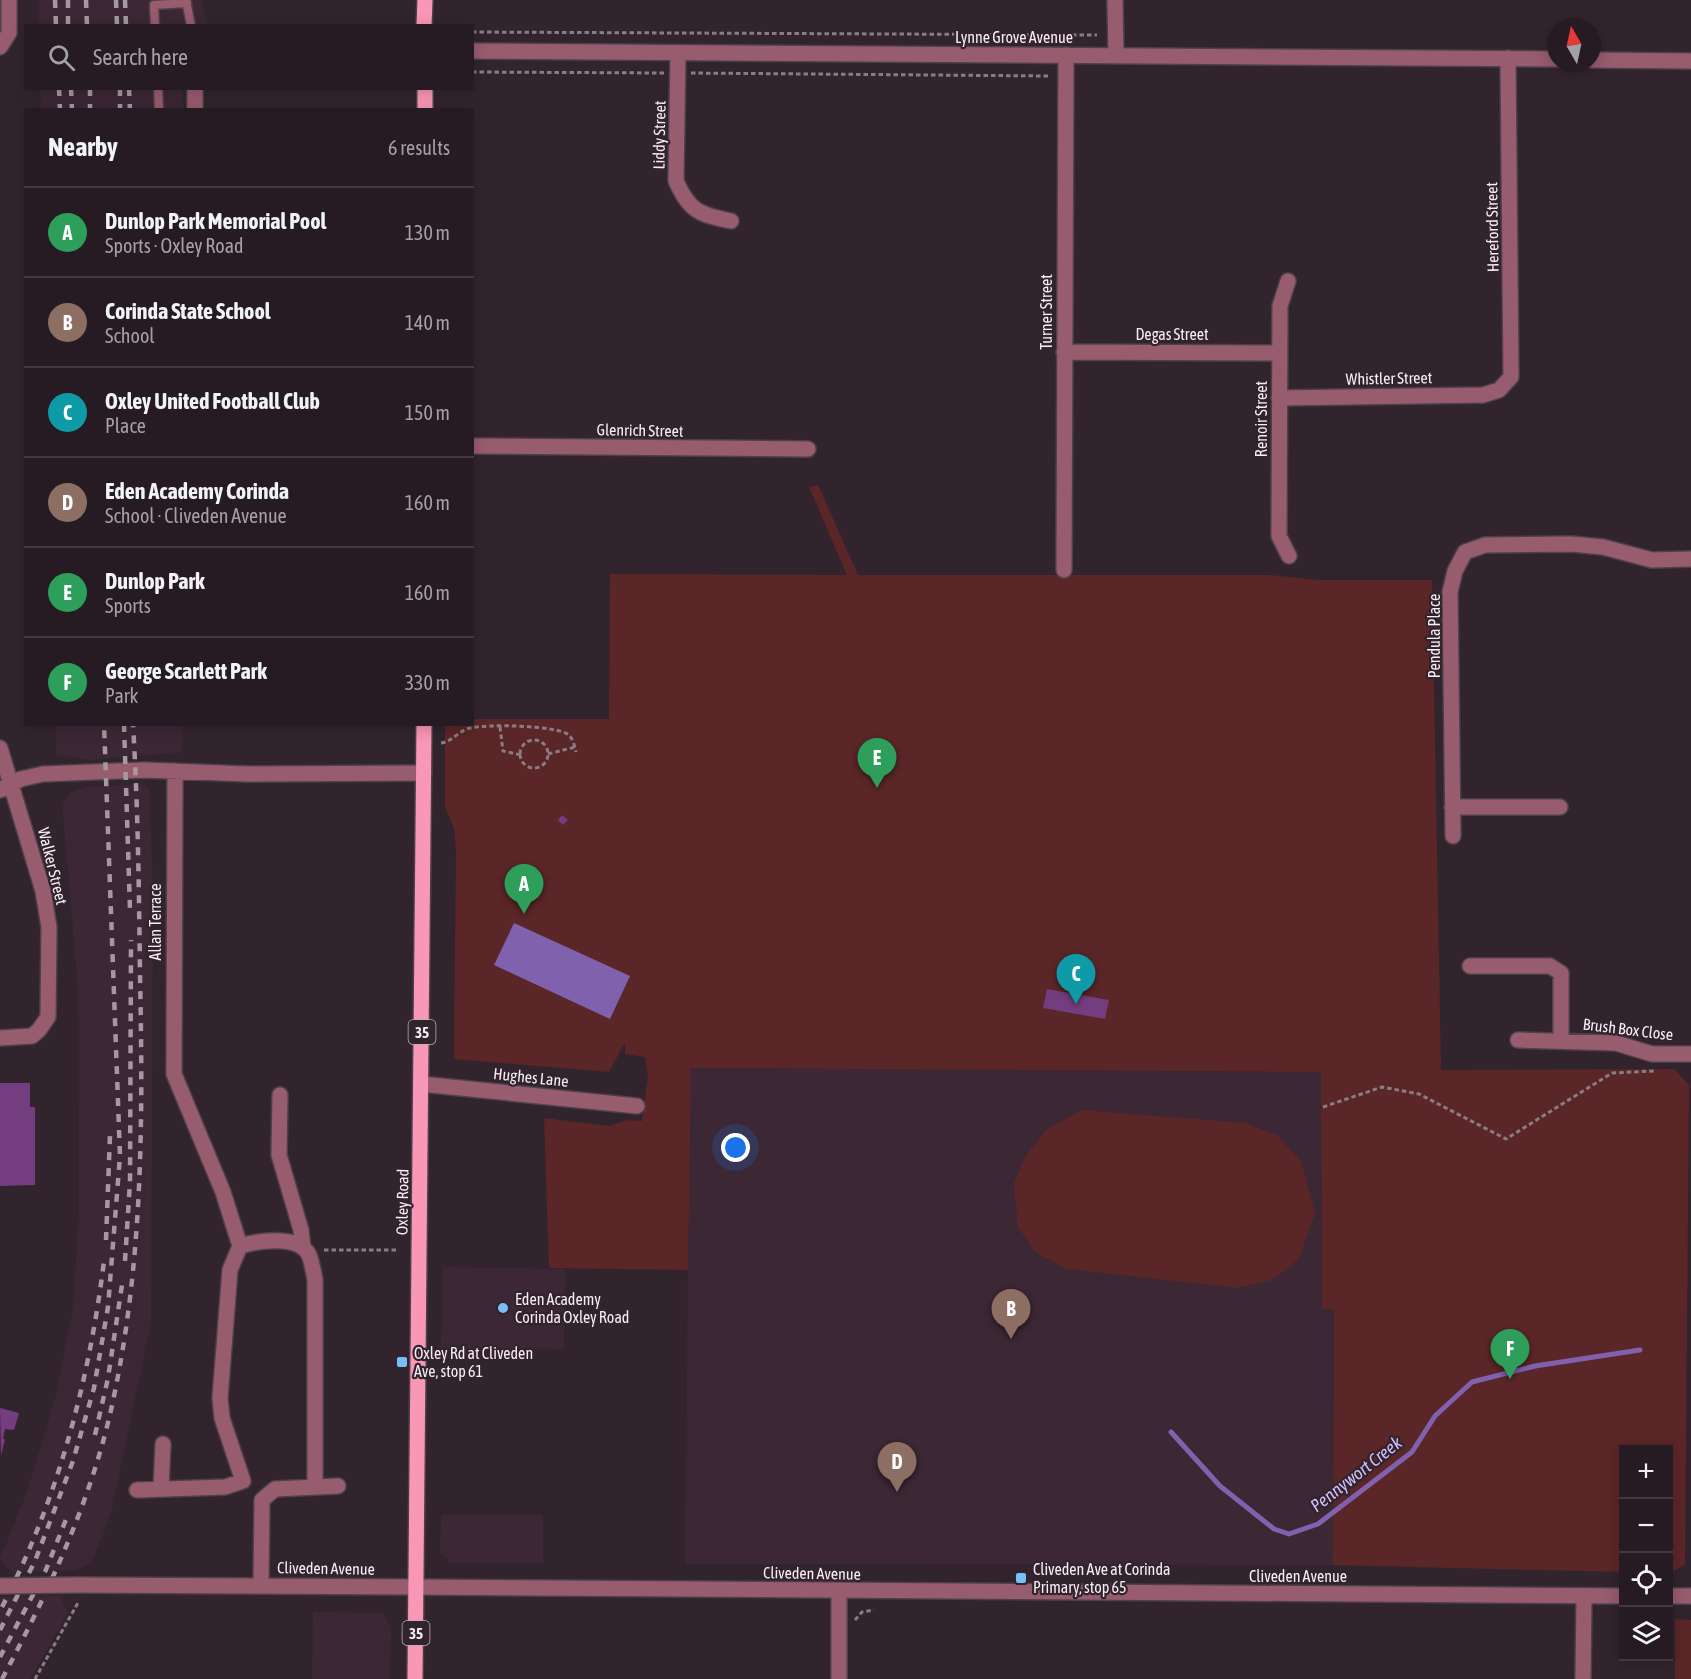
<!DOCTYPE html>
<html lang="en">
<head>
<meta charset="utf-8">
<style>
	:root { --surface:#261b22; --page:#2e242a; --text:#f1f3f6; --muted:#a4a1a5; --line:#423940; --accent:#76c0f7 }
	body { margin:0; font-family:"Asap Condensed",sans-serif; background:var(--page); color:var(--text) }
	.controls { position:absolute; right:18px; bottom:18px; display:grid; overflow:hidden; border-radius:0px; box-shadow:0 3px 15px #0003 }
	.controls button { width:54px; height:54px; display:grid; place-items:center; padding:0; border:0; border-bottom:2px solid var(--line); background:var(--surface); color:var(--text); font:30px sans-serif }
	.compass { position:absolute; left:1547px; top:18px; width:54px; height:54px; border-radius:50%; background:var(--surface); box-shadow:0 3px 15px #0003; rotate:351deg }
	.you { position:absolute; left:736px; top:1148px; width:21px; height:21px; margin:-15px; border:4px solid #fff; border-radius:50%; background:#1a73e8; box-shadow:0 0 0 9px #1a73e833 }
	.badge { display:grid; place-items:center; width:39px; height:39px; border-radius:50%; background:var(--accent); color:#fff; font-size:20px; font-weight:700 }
	.pin { position:absolute; translate:-50% -50px; filter:drop-shadow(0 2px 3px #0008) }
	.pin::after { content:''; position:absolute; top:32px; width:21px; height:18px; background:inherit; clip-path:polygon(0 0,100% 0,50% 100%) }
	.list { margin:0; padding:0; list-style:none }
	h2 { display:flex; justify-content:space-between; align-items:center; height:78px; margin:0; padding:0 24px; font-size:26px }
	h2 small { font-size:20px; font-weight:400; color:var(--muted) }
	.list li { display:grid; grid-template-columns:39px 1fr auto; gap:18px; align-items:center; box-sizing:border-box; height:90px; padding:0 24px; border-top:2px solid var(--line) }
	.list b { display:block; font-size:22px; white-space:nowrap }
	.list p { margin:0; font-size:20px; white-space:nowrap; color:var(--muted) }
	.list em { font-size:20px; font-style:normal; color:var(--muted) }
	.icon { flex:none; width:33px; height:33px; fill:none; stroke:currentColor; stroke-width:2; stroke-linecap:round; stroke-linejoin:round }
	.map { position:relative; flex:none; width:1691px; height:1679px; overflow:hidden }
	.search { position:absolute; background:var(--surface); box-shadow:0 3px 15px #0003; left:24px; top:24px; width:450px; height:66px; display:flex; align-items:center; gap:15px; box-sizing:border-box; padding:0 21px; border-radius:0px; color:var(--muted); font-size:22px }
	.panel { position:absolute; background:var(--surface); box-shadow:0 3px 15px #0003; left:24px; top:108px; width:450px; height:618px; border-radius:0px }
	.map>svg:first-child { display:block }
	.built { fill:#3c2735 }
	.green { fill:#5b2628 }
	.water { fill:#7f61ad }
	.lines { fill:none; stroke-linecap:round; stroke-linejoin:round }
	.stream { stroke:#7f61ad; stroke-width:5 }
	.building { fill:#743d7f }
	.service-casing { stroke:#4e4049; stroke-width:11 }
	.minor-casing { stroke:#4e4049; stroke-width:18 }
	.tertiary-casing { stroke:#4e4049; stroke-width:18 }
	.primary-casing { stroke:#4e4049; stroke-width:18 }
	.path { stroke:#897c84; stroke-width:3; stroke-dasharray:4.5 3; stroke-linecap:butt }
	.service { stroke:#985c6f; stroke-width:8 }
	.minor { stroke:#985c6f; stroke-width:15 }
	.tertiary { stroke:#985c6f; stroke-width:15 }
	.primary { stroke:#f997b6; stroke-width:15 }
	.rail { stroke:#a599a1; stroke-width:4.5; stroke-dasharray:8 8; stroke-linecap:butt }
	.minor-bridge-casing { stroke:#4e4049; stroke-width:18; stroke-linecap:butt }
	.minor-bridge { stroke:#985c6f; stroke-width:15 }
	.poi-dot { fill:#76c0f7; stroke:#32242d; stroke-width:2 }
	.labels { text-anchor:middle; dominant-baseline:central; stroke-width:4.5; stroke-linejoin:round; paint-order:stroke }
	.shield { fill:#32242d; stroke:#bdb1b8; stroke-width:1.5 }
	.shield-label { font-size:15px; font-weight:bold; fill:#f8edf4 }
	.street-label { font-size:16px; fill:#f8edf4; stroke:#32242d }
	.poi-label { font-size:16px; fill:#f8edf4; stroke:#32242d; text-anchor:start }
	.water-label { font-size:18px; font-style:italic; fill:#d4bdfc; stroke:#32242d }
</style>
</head>
<body>
<div class="map">
<svg width="1691" height="1679" viewBox="0 0 1691 1679">
	<rect width="100%" height="100%" fill="#32242d"/>
	<!-- built -->
	<path class="built" d="M38,0H201L208,25H39Z
		M40,89H182L183,109H41Z
		M56,725H183L182,752L90,760L56,755Z
		M143,784L149,788L153,885L151,1323L111,1513L92,1563L75,1570L12,1572L0,1559L28,1489L56,1395L73,1308L79,1208L78,987L62,803L72,792L86,787Z
		M690,1068L1321,1072L1322,1309H1334L1333,1565L685,1564Z
		M443,1267L565,1269L564,1349L441,1348Z
		M441,1515H543V1563H451L440,1553Z
		M60,1596L68,1613L30,1679H0V1597Z
		M313,1612L382,1613L391,1627L390,1679H312Z"/>
	<!-- green -->
	<path class="green" d="M818,485L858,575H1269L1318,580H1432L1441,1070L1674,1069L1689,1085L1685,1565L1669,1573L1668,1450H1624L1623,1572L1333,1565L1334,1310L1322,1309L1321,1072L691,1068L688,1270L549,1268L544,1118L609,1126L627,1120L642,1121L648,1076L645,1057L625,1054V1042L609,1072L454,1059L456,849L454,828L445,807V725L472,724L473,719H609L610,574L847,575L809,487Z
		M1082,1110L1245,1123L1277,1135L1301,1161L1315,1213L1299,1259L1272,1280L1237,1288L1067,1269L1035,1252L1018,1227L1014,1184L1026,1155L1047,1129Z
		M1675,1619L1691,1620V1679H1675Z"/>
	<!-- water -->
	<path class="water" d="M514,923L630,976L610,1019L494,965Z"/>
	<g class="lines">
		<!-- stream -->
		<path class="stream" d="M1171,1432L1220,1486L1274,1529L1289,1534L1318,1524L1412,1452L1435,1416L1472,1382L1535,1366L1640,1350"/>
	</g>
	<!-- building -->
	<path class="building" d="M562,815L568,820L563,825L558,820Z
		M1047,989L1109,1000L1105,1019L1043,1008Z
		M0,1083H30V1107H35V1185L0,1186Z
		M0,1408L19,1413L14,1430L5,1429L3,1439H5L1,1456Z"/>
	<g class="lines">
		<!-- service casing -->
		<g class="service-casing">
			<path id="service" d="M186,0L191,26
				M155,26L154,5L187,3
				M158,88L159,110"/>
		</g>
		<!-- minor casing -->
		<g class="minor-casing">
			<path id="minor" d="M1115,0L1116,55
				M0,47L9,33V0
				M678,53L676,181C689,211 700,215 731,221
				M195,88V110
				M1288,281L1280,306L1279,536L1289,556
				M1064,352L1280,353
				M1279,398L1483,395L1499,390L1511,377L1508,58
				M472,446L808,449
				M1064,570L1066,55
				M0,748L43,891L49,927L48,1017L39,1030L32,1036L0,1038
				M175,771L174,1074L223,1192L240,1246
				M0,790L21,779L43,774L144,770L247,774L424,773
				M1452,807H1560
				M1453,836L1450,592L1455,571L1465,552L1485,545L1571,544L1603,547L1652,560L1691,559
				M1470,966H1550L1561,973V1040
				M1518,1040L1616,1043L1652,1054H1691
				M421,1084L637,1106
				M280,1095L279,1155L301,1230L303,1248
				M161,1488L163,1444
				M137,1490L225,1487L243,1481L222,1418L220,1398L230,1270L240,1246C257,1241 299,1234 309,1255C312,1262 313,1271 315,1279V1487
				M75,1585L416,1587
				M261,1585L262,1500L275,1489L338,1486
				M839,1592V1679
				M1583,1679L1584,1596"/>
		</g>
		<!-- tertiary casing -->
		<g class="tertiary-casing">
			<path id="tertiary" d="M472,51L1556,59
				M1592,60L1691,61
				M416,1587L1624,1596
				M1668,1596H1691"/>
		</g>
		<!-- primary casing -->
		<g class="primary-casing">
			<path id="primary" d="M424,26L425,0
				M425,88V110
				M415,1679L424,724"/>
		</g>
		<!-- path -->
		<path class="path" d="M472,32L1097,35
			M472,72L664,73
			M691,73L1049,76
			M500,727L503,751L521,755
			M520 754a14 14 0 1 1 28 0a14 14 0 1 1-28 0Z
			M441,743C452,742 458,731 470,728C485,724 557,725 569,735C573,739 575,747 576,752
			M548,754L575,747
			M1323,1107L1382,1087L1419,1094L1506,1139L1612,1073L1654,1071
			M324,1250H399
			M855,1620L862,1612L874,1610
			M35,1679L79,1601"/>
		<!-- service -->
		<use href="#service" class="service"/>
		<!-- minor -->
		<use href="#minor" class="minor"/>
		<!-- tertiary -->
		<use href="#tertiary" class="tertiary"/>
		<!-- primary -->
		<use href="#primary" class="primary"/>
		<!-- rail -->
		<path class="rail" d="M55,0L56,26
			M68,0V26
			M86,0L87,26
			M116,0L117,26
			M125,0L126,26
			M59,88L60,110
			M71,88L72,110
			M90,88V110
			M120,88V110
			M129,88L130,110
			M124,724L130,910
			M106,1240L110,1135
			M125,1261L130,1182L131,940
			M95,1435L108,1378L122,1285
			M2,1607C58,1499 89,1382 104,1261
			M0,1630L35,1561L73,1461L94,1388L108,1307L120,1156L104,724
			M0,1657L45,1572L67,1517
			M2,1679C49,1591 94,1495 114,1396C143,1258 143,1116 140,975C139,892 138,808 133,724"/>
		<!-- minor-bridge casing -->
		<g class="minor-bridge-casing">
			<path id="minor-bridge" d="M0,1586L75,1585"/>
		</g>
		<!-- minor-bridge -->
		<use href="#minor-bridge" class="minor-bridge"/>
	</g>
	<!-- markers -->
	<g class="poi-dot">
		<circle cx="503" cy="1308" r="6"/>
		<rect x="396" y="1356" width="12" height="12" rx="3"/>
		<rect x="1015" y="1572" width="12" height="12" rx="3"/>
	</g>
	<g class="labels">
		<!-- shield labels -->
		<g class="shield">
			<rect x="408.5" y="1020" width="27" height="24" rx="4.5"/>
			<rect x="402.5" y="1621" width="27" height="24" rx="4.5"/>
		</g>
		<g class="shield-label">
			<text x="422" y="1032">35</text>
			<text x="416" y="1633">35</text>
		</g>
		<!-- street labels -->
		<g class="street-label">
			<text x="1014" y="37">Lynne Grove Avenue</text>
			<text transform="translate(659 135) rotate(-89)">Liddy Street</text>
			<text transform="translate(1492 227) rotate(-91)">Hereford Street</text>
			<text transform="translate(1046 312) rotate(-90)">Turner Street</text>
			<text x="1172" y="334">Degas Street</text>
			<text transform="translate(1389 378) rotate(-1)">Whistler Street</text>
			<text transform="translate(1261 419) rotate(-90)">Renoir Street</text>
			<text transform="translate(640 430) rotate(1)">Glenrich Street</text>
			<text transform="translate(1434 636) rotate(-90)">Pendula Place</text>
			<text transform="translate(53 866) rotate(76)">Walker Street</text>
			<text transform="translate(155 922) rotate(-90)">Allan Terrace</text>
			<text transform="translate(1628 1029) rotate(7)">Brush Box Close</text>
			<text transform="translate(531 1077) rotate(6)">Hughes Lane</text>
			<text transform="translate(402 1202) rotate(-89)">Oxley Road</text>
			<text transform="translate(326 1568) rotate(1)">Cliveden Avenue</text>
			<text transform="translate(812 1573) rotate(1)">Cliveden Avenue</text>
			<text x="1298" y="1576">Cliveden Avenue</text>
		</g>
		<!-- poi labels -->
		<g class="poi-label">
			<text x="515" y="1299">Eden Academy<tspan x="515" dy="18">Corinda Oxley Road</tspan></text>
			<text x="414" y="1353">Oxley Rd at Cliveden<tspan x="414" dy="18">Ave, stop 61</tspan></text>
			<text x="1033" y="1569">Cliveden Ave at Corinda<tspan x="1033" dy="18">Primary, stop 65</tspan></text>
		</g>
		<!-- water labels -->
		<g class="water-label">
			<text transform="translate(1356 1474) rotate(-38)">Pennywort Creek</text>
		</g>
	</g>
</svg>
<div class="controls">
<button>+</button>
<button>−</button>
<button><svg class="icon" aria-label="locate" viewBox="0 0 24 24"><circle cx="12" cy="12" r="6"/><path d="M12 2v4M12 18v4M2 12h4M18 12h4"/></svg></button>
<button><svg class="icon" aria-label="layers" viewBox="0 0 24 24"><path d="M12 4l9 5-9 5-9-5zM3 14l9 5 9-5"/></svg></button>
</div>
<svg class="compass" viewBox="-18 -18 36 36"><path d="M0-13l5 13h-10z" fill="#e53935"/><path d="M0 13l5-13h-10z" fill="#a4a1a5"/></svg>
<div class="you"></div>
<div class="pin badge" style="left:524px;top:914px;background:#2e9e5b">A</div>
<div class="pin badge" style="left:1011px;top:1339px;background:#8d6e63">B</div>
<div class="pin badge" style="left:1076px;top:1004px;background:#0f9aa8">C</div>
<div class="pin badge" style="left:897px;top:1492px;background:#8d6e63">D</div>
<div class="pin badge" style="left:877px;top:788px;background:#2e9e5b">E</div>
<div class="pin badge" style="left:1510px;top:1379px;background:#2e9e5b">F</div>
<div class="search"><svg class="icon" aria-label="search" viewBox="0 0 24 24"><circle cx="10" cy="10" r="6"/><path d="M15 15l6 6"/></svg>Search here</div>
<section class="panel">
<h2>Nearby<small>6 results</small></h2>
<ul class="list">
<li><span class="badge" style="background:#2e9e5b">A</span><div><b>Dunlop Park Memorial Pool</b><p>Sports · Oxley Road</p></div><em>130 m</em></li>
<li><span class="badge" style="background:#8d6e63">B</span><div><b>Corinda State School</b><p>School</p></div><em>140 m</em></li>
<li><span class="badge" style="background:#0f9aa8">C</span><div><b>Oxley United Football Club</b><p>Place</p></div><em>150 m</em></li>
<li><span class="badge" style="background:#8d6e63">D</span><div><b>Eden Academy Corinda</b><p>School · Cliveden Avenue</p></div><em>160 m</em></li>
<li><span class="badge" style="background:#2e9e5b">E</span><div><b>Dunlop Park</b><p>Sports</p></div><em>160 m</em></li>
<li><span class="badge" style="background:#2e9e5b">F</span><div><b>George Scarlett Park</b><p>Park</p></div><em>330 m</em></li>
</ul>
</section>
</div>
</body>
</html>
